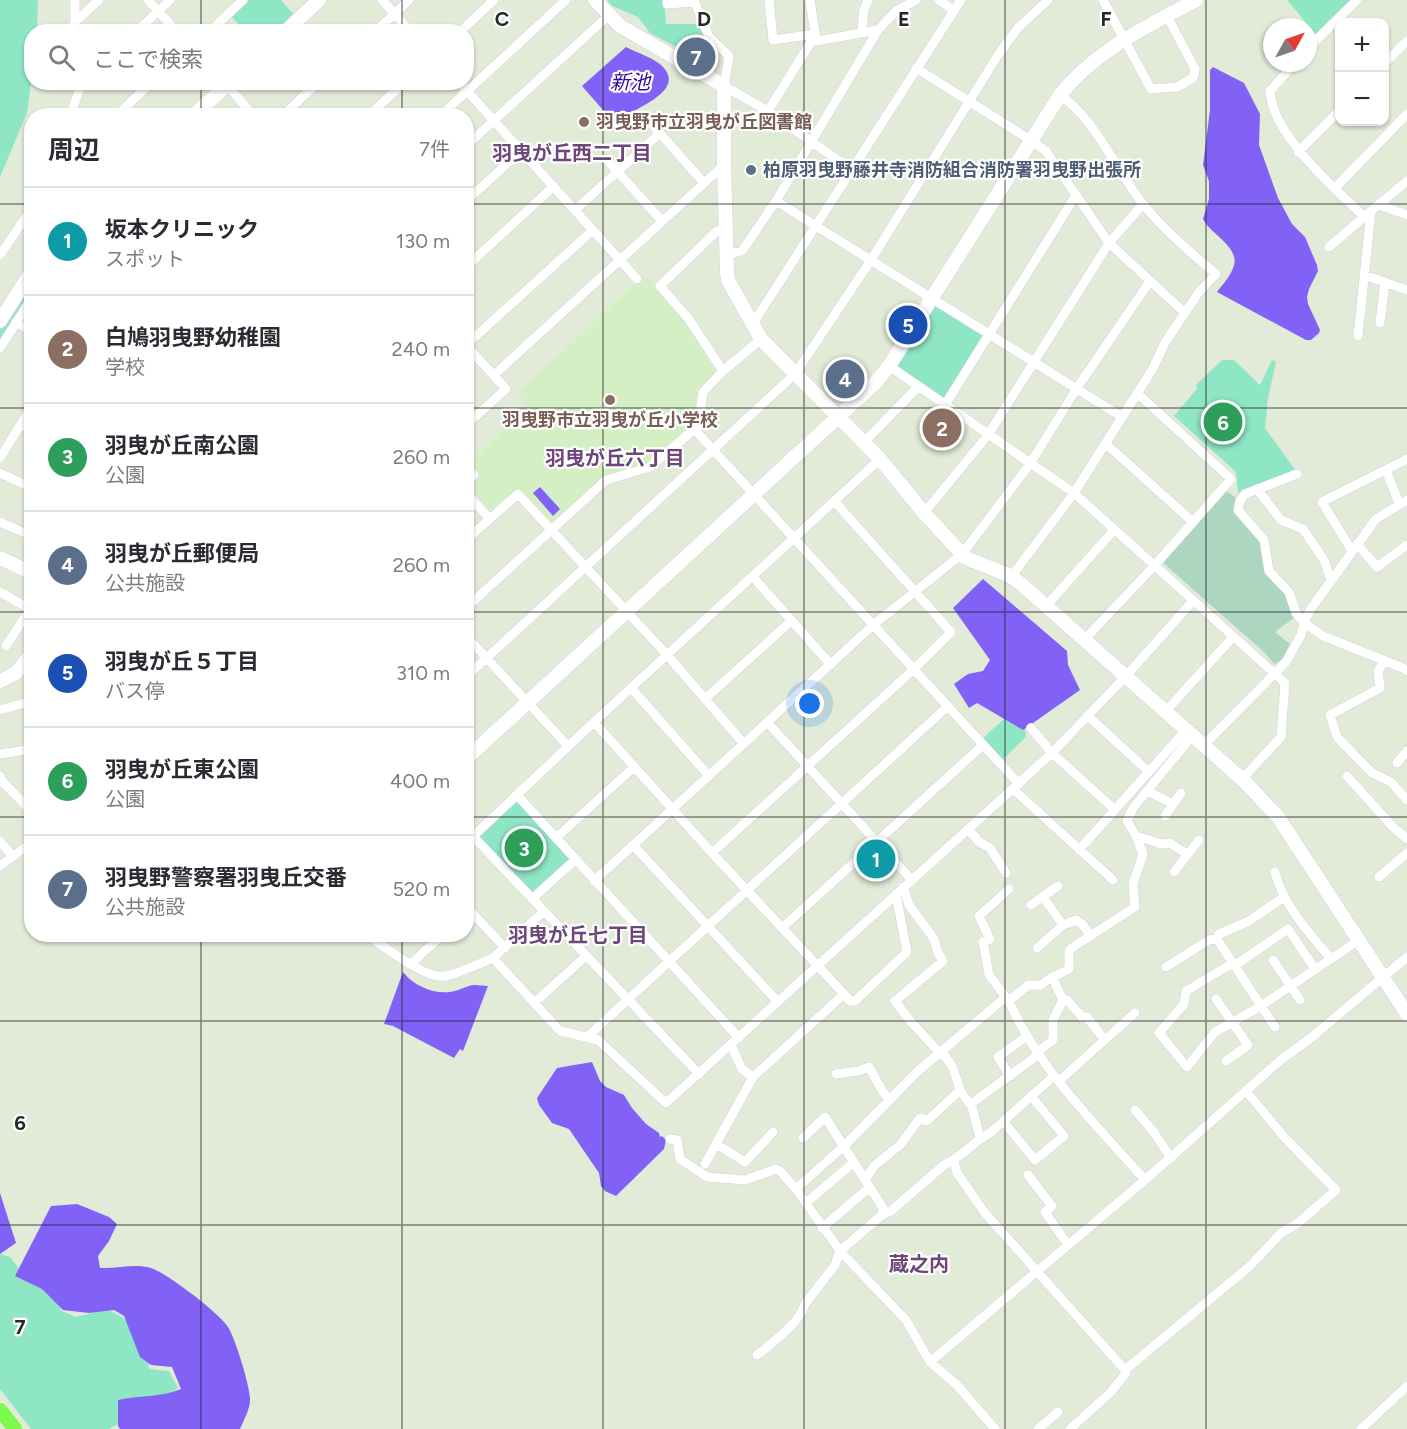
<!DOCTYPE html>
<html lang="ja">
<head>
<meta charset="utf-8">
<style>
	:root { --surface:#fff; --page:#f2f2f3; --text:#2b2b33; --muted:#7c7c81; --line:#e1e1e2; --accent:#cf31ff }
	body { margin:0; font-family:Figtree,"Noto Sans JP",sans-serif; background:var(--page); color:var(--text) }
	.controls { position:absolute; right:18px; top:18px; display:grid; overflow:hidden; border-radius:12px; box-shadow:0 2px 4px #0004 }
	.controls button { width:54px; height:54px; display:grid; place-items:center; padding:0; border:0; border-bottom:2px solid var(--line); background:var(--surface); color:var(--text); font:30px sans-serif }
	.compass { position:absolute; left:1263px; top:18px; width:54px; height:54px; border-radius:50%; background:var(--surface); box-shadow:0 2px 4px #0004; rotate:50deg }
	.you { position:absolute; left:810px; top:704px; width:21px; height:21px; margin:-15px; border:4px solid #fff; border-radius:50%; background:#1a73e8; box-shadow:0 0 0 9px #1a73e833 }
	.badge { display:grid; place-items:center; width:39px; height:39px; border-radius:50%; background:var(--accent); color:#fff; font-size:20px; font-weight:700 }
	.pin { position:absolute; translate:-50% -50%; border:3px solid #fff; box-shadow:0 2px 6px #0006 }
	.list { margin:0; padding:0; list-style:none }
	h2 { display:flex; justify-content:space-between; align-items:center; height:78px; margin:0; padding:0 24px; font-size:26px }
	h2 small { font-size:20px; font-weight:400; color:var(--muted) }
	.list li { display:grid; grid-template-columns:39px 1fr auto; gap:18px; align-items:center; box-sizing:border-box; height:108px; padding:0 24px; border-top:2px solid var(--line) }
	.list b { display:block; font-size:22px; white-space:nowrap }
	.list p { margin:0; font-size:20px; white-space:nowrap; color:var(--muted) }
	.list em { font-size:20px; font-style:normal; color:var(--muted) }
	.icon { flex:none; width:33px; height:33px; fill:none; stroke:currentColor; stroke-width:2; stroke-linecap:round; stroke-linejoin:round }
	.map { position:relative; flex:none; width:1407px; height:1429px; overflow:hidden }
	.search { position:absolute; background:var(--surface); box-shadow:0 2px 4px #0004; left:24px; top:24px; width:450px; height:66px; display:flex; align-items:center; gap:15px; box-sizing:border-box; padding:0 21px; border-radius:24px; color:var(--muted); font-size:22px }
	.panel { position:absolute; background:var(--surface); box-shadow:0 2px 4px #0004; left:24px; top:108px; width:450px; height:834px; border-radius:24px }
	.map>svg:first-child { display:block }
	.education { fill:#d5efc5 }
	.green { fill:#8fe6c5 }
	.cemetery { fill:#add6c1 }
	.water { fill:#8262f6 }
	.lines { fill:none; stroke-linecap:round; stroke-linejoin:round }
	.street-casing { stroke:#ddcde2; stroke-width:10 }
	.secondary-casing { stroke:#ddcde2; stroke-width:15 }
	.primary-casing { stroke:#fff; stroke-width:16 }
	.street { stroke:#fff; stroke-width:9 }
	.secondary { stroke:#fff; stroke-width:14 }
	.primary { stroke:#7ef94f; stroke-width:15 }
	.grid { fill:none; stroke:#272727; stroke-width:1.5; stroke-opacity:0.55 }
	.education-dot { fill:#8d6e63; stroke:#fff; stroke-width:2 }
	.service-dot { fill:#5c6f8a; stroke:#fff; stroke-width:2 }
	.labels { text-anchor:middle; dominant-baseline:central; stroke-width:4.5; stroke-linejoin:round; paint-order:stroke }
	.education-label { font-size:18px; font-weight:bold; fill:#785e54; stroke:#fff; text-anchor:start }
	.service-label { font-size:18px; font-weight:bold; fill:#4e5e75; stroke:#fff; text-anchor:start }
	.water-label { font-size:20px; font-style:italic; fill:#32059e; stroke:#fff }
	.neighbourhood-label { font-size:20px; font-weight:bold; fill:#6e467a; stroke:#fff }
	.grid-label { font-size:20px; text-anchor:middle; font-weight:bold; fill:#272727; stroke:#fff; stroke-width:4.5; stroke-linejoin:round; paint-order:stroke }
</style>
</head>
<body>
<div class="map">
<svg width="1407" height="1429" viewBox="0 0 1407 1429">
	<rect width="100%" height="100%" fill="#e1ebd7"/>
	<!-- education -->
	<path class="education" d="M644,276L683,317L716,372L700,387L692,423L649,465L605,475L552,524L518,488L491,512L468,487L481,475L470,463L528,406L518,393Z"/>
	<!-- green -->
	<path class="green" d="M0,0H38L37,31L32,32V76L27,113L0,177Z
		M247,0H281L294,15L276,32L245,31L231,16Z
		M607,0H664L666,24H699L705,38L691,55L650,33L638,17L612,6Z
		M1287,0H1355L1318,37Z
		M31,279V293L0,343V329Z
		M933,304L984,336L944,400L894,366Z
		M1222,360H1234L1260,385L1272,360L1276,362L1268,398L1265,428L1296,471L1238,493L1236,472L1174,416L1197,389L1196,385Z
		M1004,719L1025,729L1026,737L1003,759L983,738Z
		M517,795L573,860L533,896L475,835Z
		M0,1254L10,1257L23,1274L50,1291L62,1311L76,1317L107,1309L122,1317L146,1340L149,1369L169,1371L178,1388L162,1401L109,1429H31L0,1389Z"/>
	<!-- cemetery -->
	<path class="cemetery" d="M1226,491L1236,498L1234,512L1261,543L1266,571L1287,593L1295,617L1275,632L1290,644L1282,660L1274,664L1265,653L1162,562Z"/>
	<!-- water -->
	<path class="water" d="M626,47C637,53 655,58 663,67C684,89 642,105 631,113C626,117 621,122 617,126L582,86Z
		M1213,67L1244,83L1260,114L1259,145L1278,198L1292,224L1305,237L1317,265L1318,271L1309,289L1307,297L1308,304L1320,330L1319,333L1311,340H1306L1217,292C1222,285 1230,277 1233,268C1242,248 1211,235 1203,219L1209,199V181L1203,165L1210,110V70Z
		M540,487L560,509L553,516L533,493Z
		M983,579L1067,651L1068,665L1080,690L1023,730L977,703L969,708L954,684L968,674L983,671L990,660L953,608Z
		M403,972C414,986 433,994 450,992C457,991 462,988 469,986C474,984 481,986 488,986L463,1051L460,1049L454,1058L393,1026L384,1024Z
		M592,1062L600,1081L606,1087L624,1095L632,1108L646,1124L659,1133L660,1137L662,1136L666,1140L664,1149L616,1196L605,1191L601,1186L599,1173L569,1129L552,1123L539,1105L537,1098L557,1068Z
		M0,1193L16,1243L0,1254Z
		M77,1204L109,1217L117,1224L109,1241L98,1256L100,1268C118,1269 134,1263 151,1268C167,1273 219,1313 228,1327C236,1340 249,1384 250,1398C251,1407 244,1420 240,1429H120L118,1426V1400C138,1395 161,1398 181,1389L172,1367L151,1365L140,1357L124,1316L114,1310L89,1313L63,1310L42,1289L15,1276L51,1206Z"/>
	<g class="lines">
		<!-- street casing -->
		<g class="street-casing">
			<path id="street" d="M75,0V32
				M148,0L177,32
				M382,0L411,32
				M667,0V4L695,2
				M694,0L709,37L729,56L724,86L768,111L852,170
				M769,0L773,40L815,34
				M810,0L816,39
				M939,0L953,10
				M1103,0L1151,89L1177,87L1193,78L1195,69L1167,16
				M74,23L99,0
				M136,32L170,0
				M209,32L243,0
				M375,32L409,0
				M460,32L494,0
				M862,32L864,10L868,0
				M1308,48L1357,0
				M1295,63L1270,91C1273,136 1333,186 1364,217L1407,181
				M1384,64L1407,41
				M916,68L1032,141L1046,151L1109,243L1185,313
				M224,82L254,116
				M459,82L637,279
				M768,111L811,42L878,30
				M70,116L82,82
				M116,116L152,82
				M282,116L319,82
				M368,116L405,82
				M440,116L566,0
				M649,121L704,183
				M466,146L609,15
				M1298,152L1340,110
				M607,160L662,221
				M1335,188L1407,114
				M466,201L521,151
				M776,201L1122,417
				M1379,205L1407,215
				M575,210L659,134
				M1329,247L1364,217
				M0,255L32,208
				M726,255L742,251L776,201L878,30L896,11L916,0
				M466,267L554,186
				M1364,275L1407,290
				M16,322L32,332
				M1380,323L1385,282
				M752,325L961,0
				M1358,336L1371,211
				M466,345L593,230
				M466,345L506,389L466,425
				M0,348L32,298
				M889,366L1074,493L1285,683L1281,737L1242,779
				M723,371L688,318L660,286L717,231L725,229
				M494,375L724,165
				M945,405L1076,195
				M21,424L32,431
				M694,429L1019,784
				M864,442L918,387
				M1105,443L1193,522
				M0,458L32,406
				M466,467L474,475L466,482
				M1386,470L1399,503
				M0,473L32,488
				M1297,474L1245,494L1240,501L1238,510L1264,540L1269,571L1289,592L1296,613L1304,623L1310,610L1376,519L1407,500
				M1257,489L1281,520L1303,529L1324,560L1331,580
				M466,493L490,519
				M924,513L988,435L1097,262L1109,243L1143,204
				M0,522L32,536
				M466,540L518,494L668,656L744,744
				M1357,544L1377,567L1407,545
				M1352,551L1322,502L1407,459
				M753,577L831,665
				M1011,577L1074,493L1152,370L1166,341L1199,292L1216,274C1190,252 1164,230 1143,204C1115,169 1097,121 1060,95
				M0,592L30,609L6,646
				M1047,605L1114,530
				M466,608L606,480L650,467L698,426L703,392L723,371L761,339
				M466,636L568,746
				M1085,639L1154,566L1231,479L1137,393
				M1384,661L1378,671L1380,688L1330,715L1337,737L1372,773L1391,782L1407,800
				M466,677L795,374L871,260L998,55L1018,28L1048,0
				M632,689L709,776
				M705,699L791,621
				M0,710L32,701
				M1166,711L1233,637
				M1088,716L1148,771
				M594,722L712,853L844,994L753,1077L705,1164
				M767,722L911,879
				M1031,728L1052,753L1114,809
				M1204,745L1286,662L1301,635L1304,623L1323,636L1403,668L1407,671
				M0,754L25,750L32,756
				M1397,763L1407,751
				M0,776L1,780L32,812
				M1347,776L1393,827L1407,839
				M1013,789L1113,880
				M1147,791L1173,804
				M517,795L739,1038
				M1165,816L1181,793
				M466,829L699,1074
				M968,829L979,842L990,848L1006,873
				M1136,836L1162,844L1170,843L1187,854
				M556,838L634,767
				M0,841L12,856
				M466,843L594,722L880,459
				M633,845L778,1002
				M1079,850L1186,730
				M712,853L913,670L951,632L835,502
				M0,866L32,842
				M1174,872L1199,840
				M1275,872C1283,905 1309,933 1331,959
				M1379,877L1407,853
				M594,881L872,626L962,554L1030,464L1077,388L1150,281
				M903,887L909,905L934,939L938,953L943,961L895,1001L911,1022L940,1053
				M1009,889L979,916L990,939L983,942L989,975L1009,1001L1028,985H1041L1049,979L1069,969V951L1073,947L1135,907L1133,884L1143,854L1136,836L1127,821L1133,808L1193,735
				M1043,897L1063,925
				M532,899L575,860
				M1031,905L1058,886
				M466,906L505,948
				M782,928L983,745
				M368,934C382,946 427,980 445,976C461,973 478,964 493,958L560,1031L598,1040L666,1103L1052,753L1126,676L1193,601
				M1217,939L1219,934L1249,921L1284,897
				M1037,948L1063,925L1076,920L1082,924L1091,936
				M493,958L544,911
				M1273,960L1300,1000
				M1233,963L1186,991L1184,1004L1159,1033L1187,1067L1215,1032L1261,1006L1359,940
				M411,964L443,934
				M1234,966L1288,929L1315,969
				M1166,967L1209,940L1217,939L1275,1027
				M1052,977L1063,1000H1067L1082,1017H1087L1104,1039
				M844,994L850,1001H855L907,952L896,894
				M1216,999L1248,1045L1226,1061
				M1009,1001C1039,1070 1096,1124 1145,1180
				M534,1003L586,956
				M588,1036L948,706
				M731,1045L742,1069L753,1077
				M941,1051L952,1066L961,1092L972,1107L980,1138
				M1037,1052L1053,1040V1020L1063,1000
				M836,1074L858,1071L869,1067L883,1092L889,1099
				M1010,1076L998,1057L1027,1036
				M1059,1081L1135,1013
				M970,1105C992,1087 1016,1072 1039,1054
				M1135,1110L1153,1131L1171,1158
				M1003,1121L1035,1160L1064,1136L1031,1096
				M803,1138L825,1117L883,1208L882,1215
				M670,1139L677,1140L680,1159L707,1177L745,1180L776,1169L780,1171L796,1189L840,1251L906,1320L930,1362L957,1385L995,1429
				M716,1144L745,1162L773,1132
				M954,1161L957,1173L985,1213L1125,1370L1250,1266L1281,1233L1298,1223L1336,1190L1285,1138L1246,1091
				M1028,1175L1052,1206L1045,1212L1068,1245
				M865,1180L874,1166L900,1145L920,1118L927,1121L960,1090
				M796,1189L844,1146L918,1071L1006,997
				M806,1203L854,1162
				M822,1228L870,1187
				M757,1355C772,1343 800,1323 805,1304L835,1265L840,1251L882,1215L891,1211L944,1165C961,1158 973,1142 990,1133L1054,1076
				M930,1362L1145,1180L1282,1059L1312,1037L1407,957
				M1038,1429L1058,1412
				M1070,1429L1111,1392L1126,1373L1125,1370
				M1361,1429L1407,1386"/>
		</g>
		<!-- secondary casing -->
		<g class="secondary-casing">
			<path id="secondary" d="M595,0L620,26L724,86V165L727,272L728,280L761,339L880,459L924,513L962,554L966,558L1008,575L1020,583L1244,781L1278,817L1407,1014
				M285,32L319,0
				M193,116L230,82
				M0,321L32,271
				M0,558L32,573
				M0,681L16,673L32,653
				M466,759L876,382L889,366L1060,95C1095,50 1147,27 1196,0"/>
		</g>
		<!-- primary casing -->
		<g class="primary-casing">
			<path id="primary" d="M0,1410L15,1429"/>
		</g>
		<!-- street -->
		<use href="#street" class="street"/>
		<!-- secondary -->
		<use href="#secondary" class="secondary"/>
		<!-- primary -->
		<use href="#primary" class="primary"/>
	</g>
	<!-- grid -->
	<path class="grid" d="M201,0V32M402,0V32M603,0V1429M804,0V1429M1005,0V1429M1206,0V1429M201,82V116M402,82V116M0,204H32M466,204H1407M0,408H32M466,408H1407M0,612H32M466,612H1407M0,817H32M466,817H1407M201,934V1429M402,934V1429M0,1021H1407M0,1225H1407"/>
	<!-- markers -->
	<g class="education-dot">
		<circle cx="584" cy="122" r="6"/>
		<circle cx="610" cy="400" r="6"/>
	</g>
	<circle class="service-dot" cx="751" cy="170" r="6"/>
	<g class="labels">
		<!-- education labels -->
		<g class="education-label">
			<text x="596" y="122">羽曳野市立羽曳が丘図書館</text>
			<text x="610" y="420" text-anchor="middle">羽曳野市立羽曳が丘小学校</text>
		</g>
		<!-- service labels -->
		<g class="service-label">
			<text x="763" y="170">柏原羽曳野藤井寺消防組合消防署羽曳野出張所</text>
		</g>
		<!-- water labels -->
		<g class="water-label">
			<text x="630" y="82">新池</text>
		</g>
		<!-- neighbourhood labels -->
		<g class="neighbourhood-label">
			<text x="572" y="153">羽曳が丘西二丁目</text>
			<text x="615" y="458">羽曳が丘六丁目</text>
			<text x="578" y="935">羽曳が丘七丁目</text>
			<text x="919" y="1264">蔵之内</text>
		</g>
	</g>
	<g class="grid-label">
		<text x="502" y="26">C</text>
		<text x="704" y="26">D</text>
		<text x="904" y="26">E</text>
		<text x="1106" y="26">F</text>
		<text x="20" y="1130">6</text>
		<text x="20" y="1334">7</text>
	</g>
</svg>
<div class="controls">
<button>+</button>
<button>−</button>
</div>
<svg class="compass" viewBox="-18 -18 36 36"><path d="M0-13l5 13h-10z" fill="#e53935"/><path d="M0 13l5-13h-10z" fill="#7c7c81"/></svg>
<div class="you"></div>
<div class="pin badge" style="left:876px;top:859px;background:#0f9aa8">1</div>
<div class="pin badge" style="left:942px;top:428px;background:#8d6e63">2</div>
<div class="pin badge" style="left:524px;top:848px;background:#2e9e5b">3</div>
<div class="pin badge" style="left:845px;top:379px;background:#5c6f8a">4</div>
<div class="pin badge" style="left:908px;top:325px;background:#1a4fb4">5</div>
<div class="pin badge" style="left:1223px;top:422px;background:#2e9e5b">6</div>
<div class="pin badge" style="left:696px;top:57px;background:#5c6f8a">7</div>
<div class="search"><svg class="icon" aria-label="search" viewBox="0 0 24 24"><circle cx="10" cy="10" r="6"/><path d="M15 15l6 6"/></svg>ここで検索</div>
<section class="panel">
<h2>周辺<small>7件</small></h2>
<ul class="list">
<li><span class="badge" style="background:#0f9aa8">1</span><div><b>坂本クリニック</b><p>スポット</p></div><em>130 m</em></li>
<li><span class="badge" style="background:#8d6e63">2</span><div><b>白鳩羽曳野幼稚園</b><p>学校</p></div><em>240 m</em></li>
<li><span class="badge" style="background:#2e9e5b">3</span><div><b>羽曳が丘南公園</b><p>公園</p></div><em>260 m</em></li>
<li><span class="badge" style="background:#5c6f8a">4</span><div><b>羽曳が丘郵便局</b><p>公共施設</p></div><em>260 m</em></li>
<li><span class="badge" style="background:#1a4fb4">5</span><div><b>羽曳が丘５丁目</b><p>バス停</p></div><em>310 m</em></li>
<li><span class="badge" style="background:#2e9e5b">6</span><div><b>羽曳が丘東公園</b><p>公園</p></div><em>400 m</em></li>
<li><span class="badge" style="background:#5c6f8a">7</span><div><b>羽曳野警察署羽曳丘交番</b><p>公共施設</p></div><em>520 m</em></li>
</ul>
</section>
</div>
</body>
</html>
